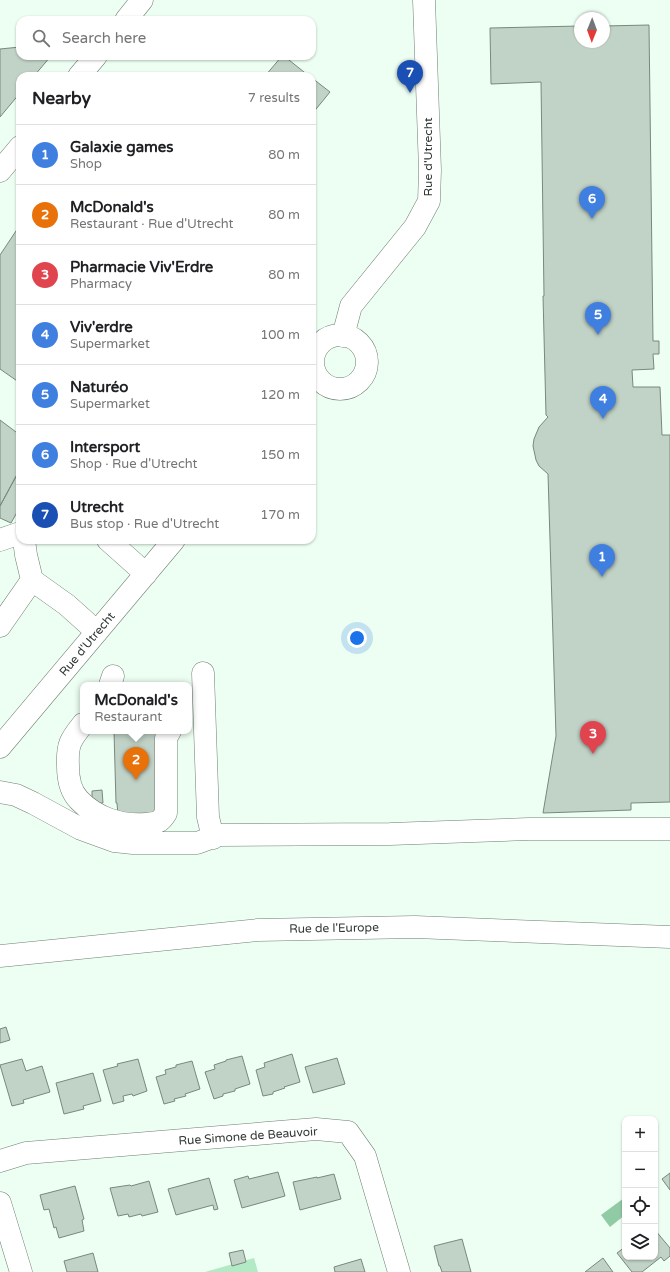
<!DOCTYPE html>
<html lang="en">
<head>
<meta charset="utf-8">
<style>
	:root { --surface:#fff; --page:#f2f2f2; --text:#202124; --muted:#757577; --line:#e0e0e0; --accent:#7c3aed }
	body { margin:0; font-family:"Varela Round",sans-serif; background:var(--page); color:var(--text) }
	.controls { position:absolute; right:12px; bottom:12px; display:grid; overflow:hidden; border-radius:8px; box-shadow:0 1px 3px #0004 }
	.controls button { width:36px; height:36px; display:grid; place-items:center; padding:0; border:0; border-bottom:1px solid var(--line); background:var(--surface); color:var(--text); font:20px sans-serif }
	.compass { position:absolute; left:574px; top:12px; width:36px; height:36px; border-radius:50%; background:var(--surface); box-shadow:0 1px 3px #0004; rotate:181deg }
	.you { position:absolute; left:357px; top:638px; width:14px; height:14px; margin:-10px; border:3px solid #fff; border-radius:50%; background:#1a73e8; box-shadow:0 0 0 6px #1a73e833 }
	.badge { display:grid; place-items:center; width:26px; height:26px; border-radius:50%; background:var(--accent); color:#fff; font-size:13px; font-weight:700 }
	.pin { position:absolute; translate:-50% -33px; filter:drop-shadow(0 1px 2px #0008) }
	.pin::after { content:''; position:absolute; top:21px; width:14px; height:12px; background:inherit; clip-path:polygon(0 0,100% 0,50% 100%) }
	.popup { position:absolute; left:80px; top:682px; width:112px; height:52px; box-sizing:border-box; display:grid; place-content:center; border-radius:8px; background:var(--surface); filter:drop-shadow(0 1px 3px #0005); font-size:13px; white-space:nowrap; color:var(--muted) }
	.popup b { font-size:15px; color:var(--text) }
	.popup::after { content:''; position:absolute; left:50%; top:100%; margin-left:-8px; border:8px solid transparent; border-top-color:var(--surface) }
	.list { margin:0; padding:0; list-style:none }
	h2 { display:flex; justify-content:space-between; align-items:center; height:52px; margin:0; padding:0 16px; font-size:17px }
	h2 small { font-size:13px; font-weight:400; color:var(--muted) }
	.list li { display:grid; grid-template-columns:26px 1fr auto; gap:12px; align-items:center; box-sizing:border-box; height:60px; padding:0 16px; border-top:1px solid var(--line) }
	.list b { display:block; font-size:15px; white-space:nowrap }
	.list p { margin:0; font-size:13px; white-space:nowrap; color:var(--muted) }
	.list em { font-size:13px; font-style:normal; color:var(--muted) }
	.icon { flex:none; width:22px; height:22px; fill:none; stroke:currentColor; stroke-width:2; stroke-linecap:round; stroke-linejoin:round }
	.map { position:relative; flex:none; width:670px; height:1272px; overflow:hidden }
	.search { position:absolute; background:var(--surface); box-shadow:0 1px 3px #0004; left:16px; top:16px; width:300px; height:44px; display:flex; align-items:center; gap:10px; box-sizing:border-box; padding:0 14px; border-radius:12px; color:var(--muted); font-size:15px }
	.panel { position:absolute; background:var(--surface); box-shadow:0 1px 3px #0004; left:16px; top:72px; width:300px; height:472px; border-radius:12px }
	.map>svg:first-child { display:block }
	.green { fill:#b3e9c5 }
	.water { fill:#91cba5 }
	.building { fill:#c1d2c6; stroke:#79887e }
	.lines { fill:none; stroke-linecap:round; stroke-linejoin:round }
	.minor-casing { stroke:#6f7e73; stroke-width:23 }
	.minor { stroke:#fff; stroke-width:22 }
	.labels { text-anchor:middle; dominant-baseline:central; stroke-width:3; stroke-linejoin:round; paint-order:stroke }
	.street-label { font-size:12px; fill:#323934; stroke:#fff }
</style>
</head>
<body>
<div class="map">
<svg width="670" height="1272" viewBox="0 0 670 1272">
	<rect width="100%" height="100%" fill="#edfef2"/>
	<!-- green -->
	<path class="green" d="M254,1258L258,1272H205Z"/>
	<!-- water -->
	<path class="water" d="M624,1198L625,1200V1215L610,1227L601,1215Z"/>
	<!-- building -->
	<path class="building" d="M649,25L653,341H659V354H653L654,369L632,370L633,387H660L662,435H670V802L631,803V810L543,813L556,736L548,474L539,466L536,460L533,446L534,439L539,427L548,417L546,415L543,296H544L541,82L491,84L490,28L580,26V42H604V26Z
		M20,47V56H51L34,76H20V93L0,117V49Z
		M282,56H284L309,76H265Z
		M312,78L330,92L312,114Z
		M20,225V383L0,369V255Z
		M0,420L20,435V469L0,506Z
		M20,469V507L11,523L0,518V506Z
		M114,731H157L156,815L118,816L117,803H116Z
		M102,790L103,803H92V791Z
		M6,1027L10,1040L0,1043V1029Z
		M292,1054L300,1082L284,1087L285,1088L273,1092V1094L263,1096L256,1070L265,1067L264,1063Z
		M242,1056L250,1084L235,1089V1091L223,1094V1096L214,1099L205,1072L215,1069L214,1065L226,1061V1060Z
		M337,1058L345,1084L313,1093L305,1067Z
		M22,1059L26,1071L42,1066L50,1092L23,1100L24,1103L12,1106L0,1065Z
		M138,1059L147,1091L133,1096L132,1094L123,1096L124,1101L113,1104L103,1070L118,1066L117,1064Z
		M192,1061L200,1089L185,1094L186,1096L174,1099L175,1101L164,1104L156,1077L166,1074L165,1070L176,1067V1065Z
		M93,1073L101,1101L83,1106L84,1109L64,1114L56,1083Z
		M278,1172L285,1196L242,1208L234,1180L248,1176L249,1179Z
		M670,1173V1190L662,1179Z
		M334,1174L341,1199L300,1210L293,1182L317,1177V1178Z
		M209,1178L218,1209L214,1210L213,1205L176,1215L168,1189Z
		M149,1181L158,1212L142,1216L141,1214L129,1217L128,1214L118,1216L110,1188L130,1185L131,1186Z
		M75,1186L84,1219L82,1220L84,1231L59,1238L56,1227L54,1228L49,1209L44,1210L40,1195Z
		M655,1230L670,1248V1256L664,1261L661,1257L642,1272H632L617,1253L625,1247V1257H655Z
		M462,1239L471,1272H442L440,1266H439L434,1246Z
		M243,1250L246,1262L232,1266L229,1253Z
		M93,1253L98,1272H67L64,1261Z
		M603,1258L613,1272H585Z
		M361,1259L365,1272H335L334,1267Z"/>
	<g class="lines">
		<!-- minor casing -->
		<g class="minor-casing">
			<path id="minor" d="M126,20L142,0
				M79,76L96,56
				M0,171L20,147
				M313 362a27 27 0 1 1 54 0a27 27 0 1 1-54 0Z
				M343,336L351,306L415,227L429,201L430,170L424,0
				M0,540L20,533
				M24,540L26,555L32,580
				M108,540L146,574
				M0,626L32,580L67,605L97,632
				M203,673L208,817L213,838
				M110,685L113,676
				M83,724C70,740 67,745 68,766C68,778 70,791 79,800C96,818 121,826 146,824C156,823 160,823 166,813V738L170,731
				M0,747L174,540
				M0,792L16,795L33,803L81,829L114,841L133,843H197L219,835L390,834L529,829H670
				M0,956L258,930L415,927L670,937
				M0,1161L26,1153L316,1129L348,1132L365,1156L399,1272
				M0,1203L21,1272"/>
		</g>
		<!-- minor -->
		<use href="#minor" class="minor"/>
	</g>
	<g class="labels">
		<!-- street labels -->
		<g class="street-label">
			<text transform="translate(428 157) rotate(-90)">Rue d'Utrecht</text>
			<text transform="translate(87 644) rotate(-50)">Rue d'Utrecht</text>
			<text transform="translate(334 928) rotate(-1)">Rue de l'Europe</text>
			<text transform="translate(248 1136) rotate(-4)">Rue Simone de Beauvoir</text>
		</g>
	</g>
</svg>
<div class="controls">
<button>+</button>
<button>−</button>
<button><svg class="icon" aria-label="locate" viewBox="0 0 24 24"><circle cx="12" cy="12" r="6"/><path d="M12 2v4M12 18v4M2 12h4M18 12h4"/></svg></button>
<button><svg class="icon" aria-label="layers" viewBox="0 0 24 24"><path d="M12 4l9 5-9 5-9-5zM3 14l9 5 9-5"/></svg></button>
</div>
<svg class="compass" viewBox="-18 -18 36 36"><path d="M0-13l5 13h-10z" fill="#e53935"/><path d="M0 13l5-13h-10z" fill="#757577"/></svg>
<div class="you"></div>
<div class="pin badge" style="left:602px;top:577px;background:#3f7fe0">1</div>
<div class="pin badge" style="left:136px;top:780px;background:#e8710a">2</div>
<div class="popup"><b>McDonald's</b>Restaurant</div>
<div class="pin badge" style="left:593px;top:754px;background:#e0444e">3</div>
<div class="pin badge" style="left:603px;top:419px;background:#3f7fe0">4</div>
<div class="pin badge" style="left:598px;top:335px;background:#3f7fe0">5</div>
<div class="pin badge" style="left:592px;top:219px;background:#3f7fe0">6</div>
<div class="pin badge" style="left:410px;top:93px;background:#1a4fb4">7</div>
<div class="search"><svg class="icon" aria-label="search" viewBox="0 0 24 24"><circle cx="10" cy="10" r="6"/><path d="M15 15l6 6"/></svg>Search here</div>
<section class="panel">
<h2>Nearby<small>7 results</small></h2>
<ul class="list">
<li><span class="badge" style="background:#3f7fe0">1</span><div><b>Galaxie games</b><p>Shop</p></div><em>80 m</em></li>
<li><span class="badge" style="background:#e8710a">2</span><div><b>McDonald's</b><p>Restaurant · Rue d'Utrecht</p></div><em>80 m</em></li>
<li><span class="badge" style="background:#e0444e">3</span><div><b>Pharmacie Viv'Erdre</b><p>Pharmacy</p></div><em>80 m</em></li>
<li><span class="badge" style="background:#3f7fe0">4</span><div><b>Viv'erdre</b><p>Supermarket</p></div><em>100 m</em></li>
<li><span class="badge" style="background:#3f7fe0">5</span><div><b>Naturéo</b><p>Supermarket</p></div><em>120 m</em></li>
<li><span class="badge" style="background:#3f7fe0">6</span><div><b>Intersport</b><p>Shop · Rue d'Utrecht</p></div><em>150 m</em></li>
<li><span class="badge" style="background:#1a4fb4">7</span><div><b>Utrecht</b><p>Bus stop · Rue d'Utrecht</p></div><em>170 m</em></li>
</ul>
</section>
</div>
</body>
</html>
